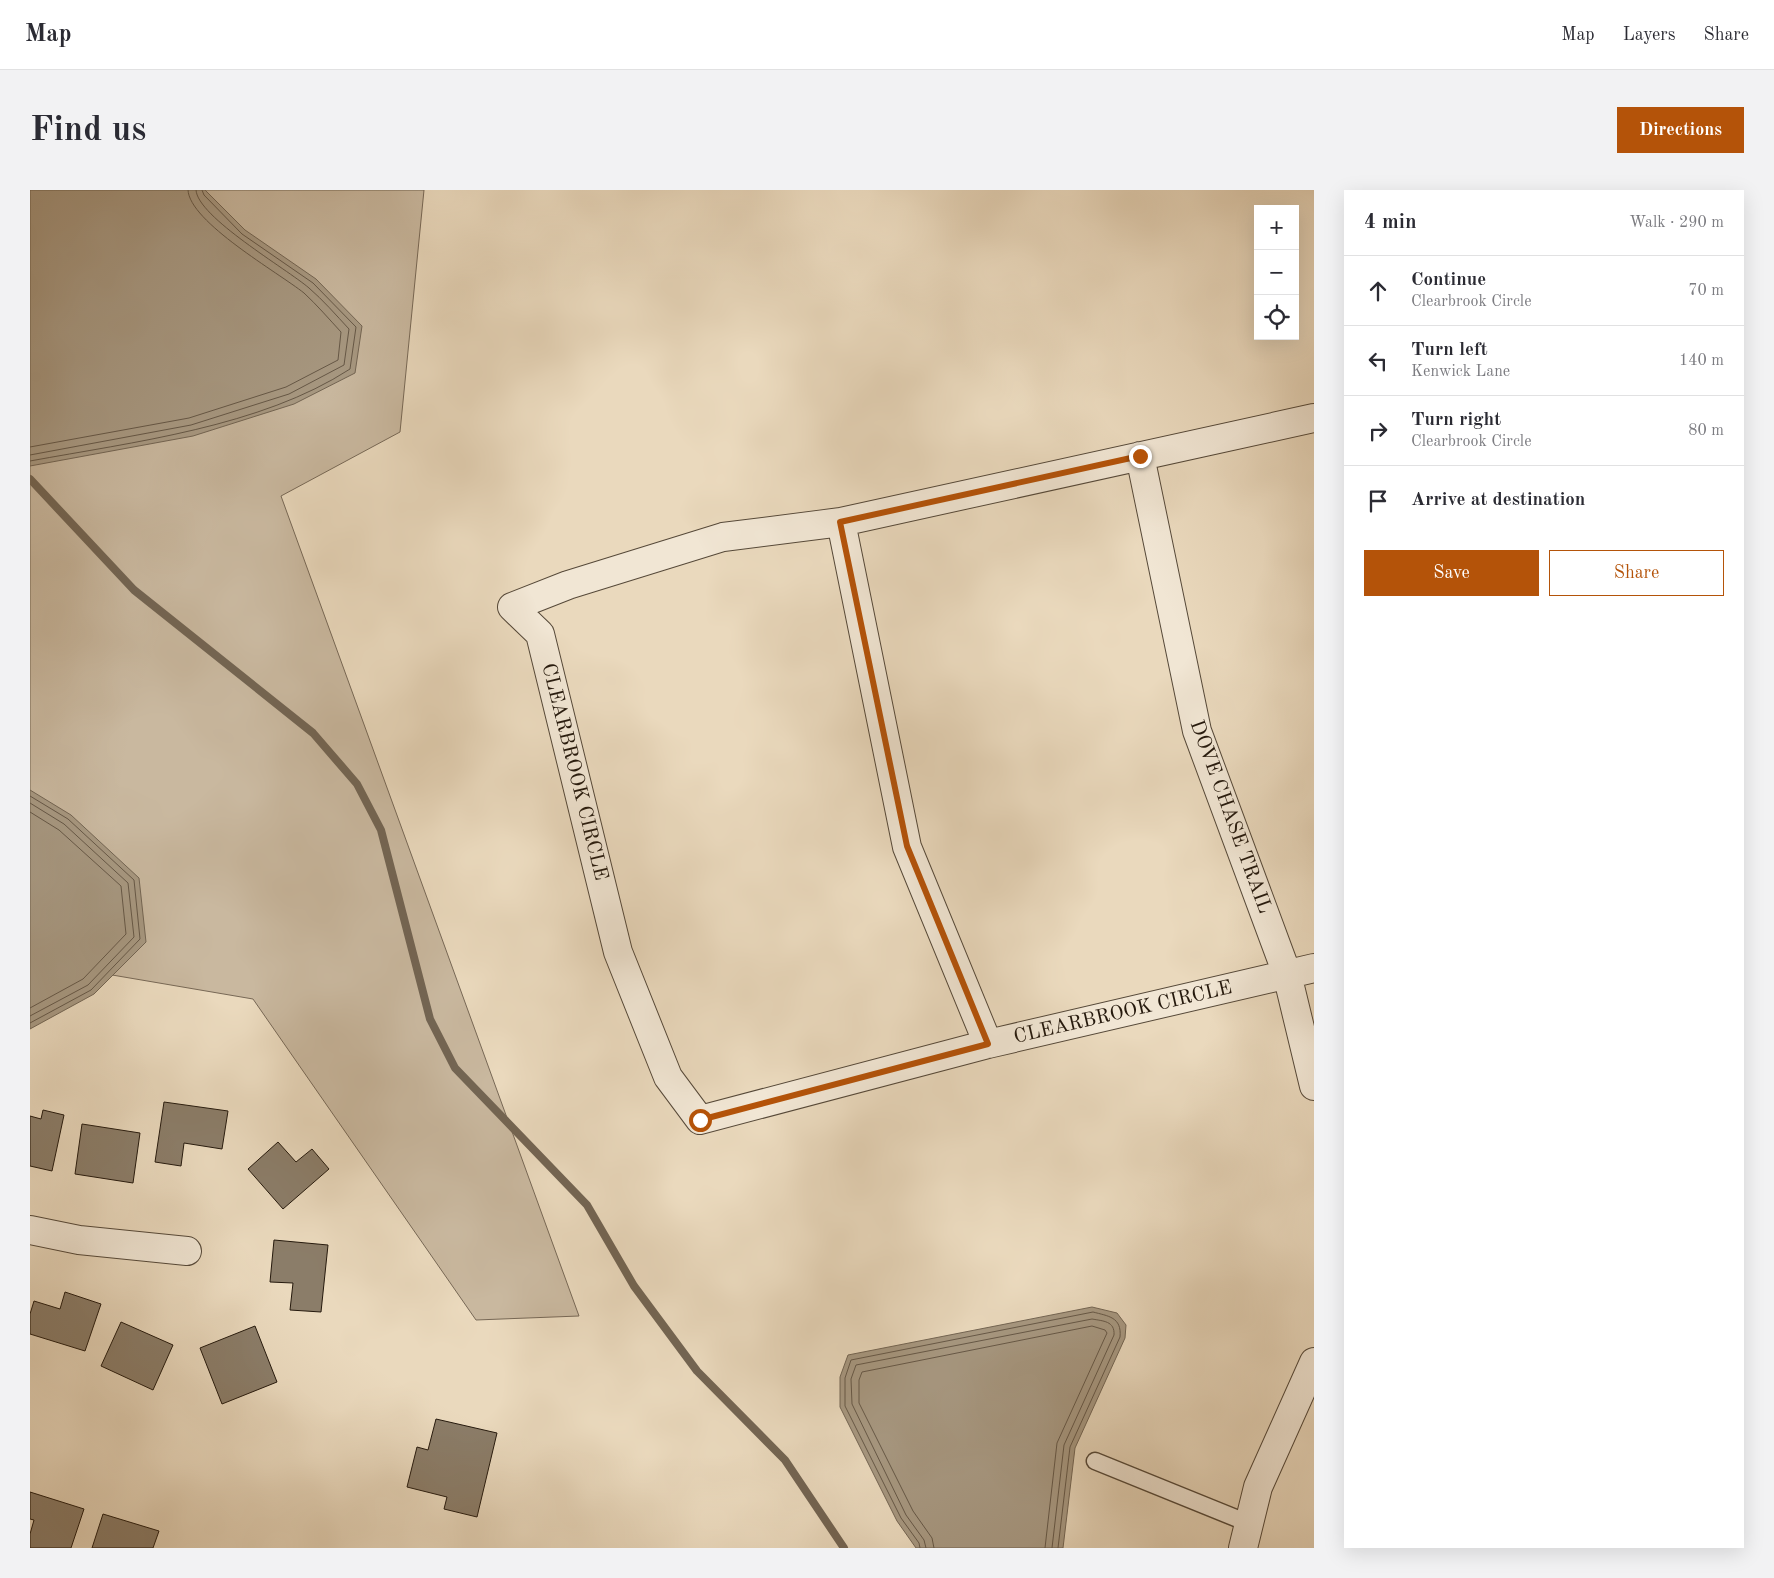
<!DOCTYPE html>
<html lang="en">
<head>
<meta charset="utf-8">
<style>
	:root { --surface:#fff; --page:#f2f2f3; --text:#2b2b33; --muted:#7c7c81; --line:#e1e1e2; --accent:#b45309 }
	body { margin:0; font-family:"Old Standard TT",serif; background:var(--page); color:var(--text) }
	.controls { position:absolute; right:15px; top:15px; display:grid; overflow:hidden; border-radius:0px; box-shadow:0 5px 20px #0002 }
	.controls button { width:45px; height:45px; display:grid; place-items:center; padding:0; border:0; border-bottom:1px solid var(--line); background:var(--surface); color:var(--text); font:25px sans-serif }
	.stop { position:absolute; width:15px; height:15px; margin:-11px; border:4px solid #b45309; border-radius:50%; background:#fff }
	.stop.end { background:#b45309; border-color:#fff; box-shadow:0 1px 5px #0008 }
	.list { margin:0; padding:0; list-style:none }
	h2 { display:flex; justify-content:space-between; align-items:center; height:65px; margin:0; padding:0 20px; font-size:21px }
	h2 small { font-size:16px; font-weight:400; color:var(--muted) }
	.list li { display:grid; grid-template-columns:32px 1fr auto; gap:15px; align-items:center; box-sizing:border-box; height:70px; padding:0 20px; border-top:1px solid var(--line) }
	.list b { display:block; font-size:19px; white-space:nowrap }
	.list p { margin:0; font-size:16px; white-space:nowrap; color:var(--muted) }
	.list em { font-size:16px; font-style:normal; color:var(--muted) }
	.actions { display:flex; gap:10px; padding:15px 20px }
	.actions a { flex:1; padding:11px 0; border:1px solid var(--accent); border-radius:0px; text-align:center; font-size:18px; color:var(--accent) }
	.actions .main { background:var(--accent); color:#fff }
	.icon { flex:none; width:28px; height:28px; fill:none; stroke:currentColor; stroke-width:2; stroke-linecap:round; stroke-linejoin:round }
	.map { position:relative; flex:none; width:1284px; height:1358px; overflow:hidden; border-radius:0px }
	header { display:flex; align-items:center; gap:30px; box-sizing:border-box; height:70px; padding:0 25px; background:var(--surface); border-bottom:1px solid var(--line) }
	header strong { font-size:24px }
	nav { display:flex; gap:28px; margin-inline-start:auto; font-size:18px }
	.intro { display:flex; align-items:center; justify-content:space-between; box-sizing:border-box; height:120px; padding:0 30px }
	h1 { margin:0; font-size:35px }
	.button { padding:12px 22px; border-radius:0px; background:var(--accent); color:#fff; font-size:18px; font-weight:700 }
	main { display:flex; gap:30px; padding:0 30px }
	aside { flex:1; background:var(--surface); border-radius:0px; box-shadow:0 5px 20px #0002 }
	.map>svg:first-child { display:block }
	.green { fill:#c9b89f; stroke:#776856 }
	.water { fill:#a79881; stroke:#736553 }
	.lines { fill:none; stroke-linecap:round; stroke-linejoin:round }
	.shore { stroke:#665847; stroke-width:1 }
	.stream { stroke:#736553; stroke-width:8 }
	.building { fill:#8b7d69; stroke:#25190d }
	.service-casing { stroke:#564939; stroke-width:19 }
	.minor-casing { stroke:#564939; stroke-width:30 }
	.service { stroke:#f1e6d4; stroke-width:16 }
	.minor { stroke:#f1e6d4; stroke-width:28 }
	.route { stroke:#b45309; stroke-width:6 }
	.labels { text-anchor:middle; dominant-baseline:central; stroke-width:4; stroke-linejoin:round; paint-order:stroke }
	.street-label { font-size:20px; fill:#25190d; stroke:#f1e6d4 }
</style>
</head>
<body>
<header>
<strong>Map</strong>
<nav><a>Map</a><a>Layers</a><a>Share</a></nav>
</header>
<div class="intro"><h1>Find us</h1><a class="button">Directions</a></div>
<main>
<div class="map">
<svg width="1284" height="1358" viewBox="0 0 1284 1358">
	<rect width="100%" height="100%" fill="#ead9bd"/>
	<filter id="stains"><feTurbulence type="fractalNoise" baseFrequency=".004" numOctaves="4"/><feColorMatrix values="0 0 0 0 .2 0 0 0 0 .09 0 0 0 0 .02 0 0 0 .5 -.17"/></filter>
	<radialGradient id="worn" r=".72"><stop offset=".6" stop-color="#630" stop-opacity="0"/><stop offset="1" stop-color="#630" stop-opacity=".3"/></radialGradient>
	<!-- green -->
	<path class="green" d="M0,0H394L370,242L251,306L549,1126L446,1130L223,809L0,771Z"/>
	<!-- water -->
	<path class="water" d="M0,0H175L215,40L286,89L332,136L325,183L264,214L163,246L0,276Z
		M0,600L41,625L109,688L116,752L64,804L0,839Z
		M1062,1117L1087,1123L1096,1135L1095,1148L1045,1258L1033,1358H886L867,1331L810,1217V1187L818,1165Z"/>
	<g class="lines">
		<!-- shore -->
		<path class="shore" d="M0,257L159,228L256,197L308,170L311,142C299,129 287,115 274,103C249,83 159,32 158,0
			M0,265L161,235L259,204L314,175L319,139C306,125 293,110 279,98C257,79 167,27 166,0
			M0,271C103,252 231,237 320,179L326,137L283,93L212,44L174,5L172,0
			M0,606L38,629L104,690L110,749L61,800L0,833
			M0,613L34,634L98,693L104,747L58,795L0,826
			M0,622L29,640L91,696L96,744L53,789L0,818
			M890,1358L889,1353L871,1328L815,1216V1188L821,1170L1063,1122C1078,1126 1092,1127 1090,1147L1040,1257L1028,1358
			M896,1358L894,1350L876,1325L822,1214L821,1189L826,1175L1062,1129C1073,1131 1085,1131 1084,1145L1034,1255L1022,1358
			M904,1358L902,1348L883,1321L829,1213V1190L832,1182L1062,1136L1075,1140L1077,1143L1027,1253L1015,1358"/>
		<!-- stream -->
		<path class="stream" d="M0,289L104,400L283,543L327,594L351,640L400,829L425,878L557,1015L604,1096L667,1181L755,1270L814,1358"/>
	</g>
	<!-- building -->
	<path class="building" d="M134,912L198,921L192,959L154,953L151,976L125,972Z
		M13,920L34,925L22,981L0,976V926L11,929Z
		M52,934L110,943L103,993L45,984Z
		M248,952L266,972L282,959L299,979L253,1019L218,979Z
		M244,1050L298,1055L291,1122L260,1120L263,1093L240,1092Z
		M35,1102L71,1114L55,1161L0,1144V1124L4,1111L30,1119Z
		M91,1132L143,1155L123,1200L71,1176Z
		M225,1136L247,1192L192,1214L170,1158Z
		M406,1229L467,1243L447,1327L414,1319L417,1307L377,1297L387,1257L398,1260Z
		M0,1302L54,1319L41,1358H0V1344L4,1330L0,1329Z
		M73,1324L129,1341L123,1358H62Z"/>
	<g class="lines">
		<!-- service casing -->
		<g class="service-casing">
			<path id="service" d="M1065,1271L1218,1333"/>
		</g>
		<!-- minor casing -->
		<g class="minor-casing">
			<path id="minor" d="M1284,228L811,332L693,347L538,395L482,417L510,444L588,762L638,887L670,930L958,854L1284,778
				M1110,266L1167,541L1257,784L1284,896
				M811,332L877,657L958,854
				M0,1040L49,1050L157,1061
				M1213,1358L1228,1297L1284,1172"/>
		</g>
		<!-- service -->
		<use href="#service" class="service"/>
		<!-- minor -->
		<use href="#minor" class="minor"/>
	</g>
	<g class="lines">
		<!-- route -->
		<path class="route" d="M670,930L958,854L877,656L810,332L1110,266"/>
	</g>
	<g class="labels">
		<!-- street labels -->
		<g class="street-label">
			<text transform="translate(544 582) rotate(76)">CLEARBROOK CIRCLE</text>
			<text transform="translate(1200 627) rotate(70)">DOVE CHASE TRAIL</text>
			<text transform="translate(1093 823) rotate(-13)">CLEARBROOK CIRCLE</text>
		</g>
	</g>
	<rect width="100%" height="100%" filter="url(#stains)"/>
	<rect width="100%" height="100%" fill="url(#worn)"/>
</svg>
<div class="controls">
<button>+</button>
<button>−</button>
<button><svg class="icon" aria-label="locate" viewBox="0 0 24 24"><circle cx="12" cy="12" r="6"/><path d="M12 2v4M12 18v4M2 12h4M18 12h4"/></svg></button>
</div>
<div class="stop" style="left:670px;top:930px"></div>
<div class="stop end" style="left:1110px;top:266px"></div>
</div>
<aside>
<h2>4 min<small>Walk · 290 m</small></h2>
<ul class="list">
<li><svg class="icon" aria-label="ahead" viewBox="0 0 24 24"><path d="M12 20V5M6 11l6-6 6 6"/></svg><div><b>Continue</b><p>Clearbrook Circle</p></div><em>70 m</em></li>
<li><svg class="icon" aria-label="left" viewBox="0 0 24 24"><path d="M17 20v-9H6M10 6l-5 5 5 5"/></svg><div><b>Turn left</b><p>Kenwick Lane</p></div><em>140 m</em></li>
<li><svg class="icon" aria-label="right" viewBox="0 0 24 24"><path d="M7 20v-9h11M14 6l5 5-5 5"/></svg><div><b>Turn right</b><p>Clearbrook Circle</p></div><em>80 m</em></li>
<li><svg class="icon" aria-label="arrive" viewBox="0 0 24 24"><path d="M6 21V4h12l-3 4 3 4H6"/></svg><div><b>Arrive at destination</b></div></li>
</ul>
<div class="actions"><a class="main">Save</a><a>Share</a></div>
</aside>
</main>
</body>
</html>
